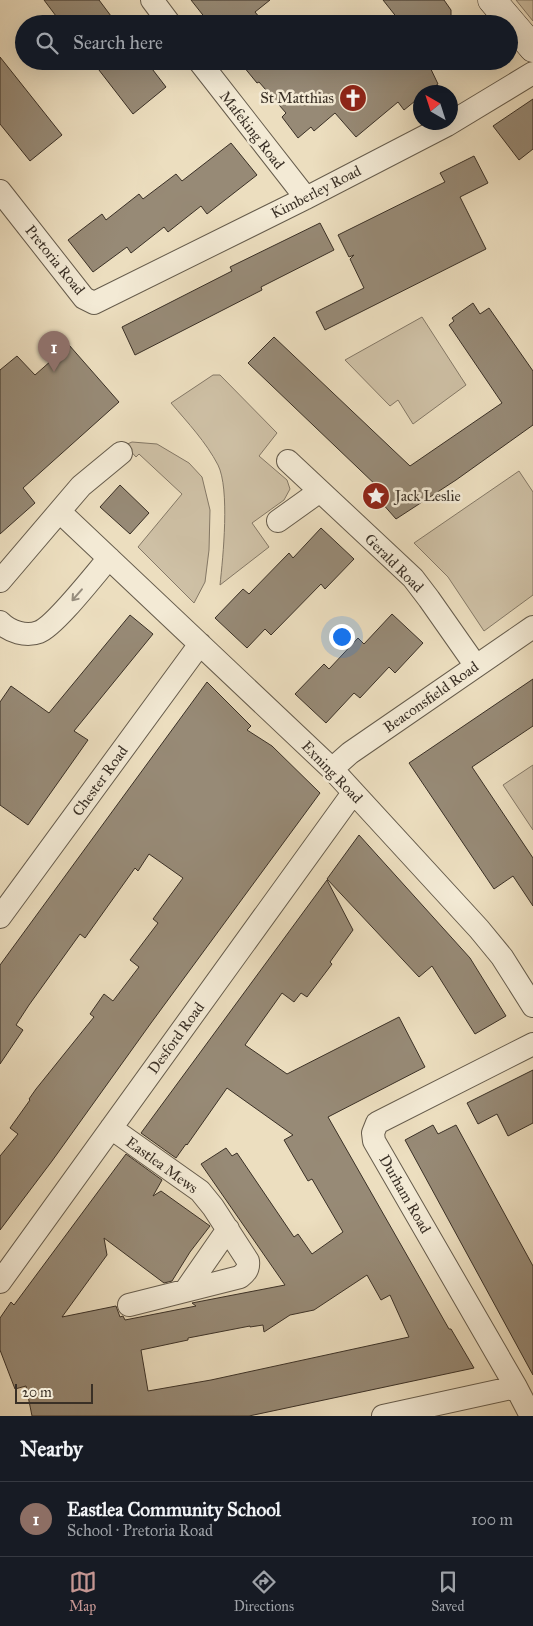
<!DOCTYPE html>
<html lang="en">
<head>
<meta charset="utf-8">
<style>
	:root { --surface:#171b24; --page:#20242c; --text:#f1f3f6; --muted:#9ea1a6; --line:#363941; --accent:#c59692 }
	body { margin:0; font-family:"IM FELL Great Primer",serif; background:var(--page); color:var(--text) }
	.compass { position:absolute; left:413px; top:85px; width:45px; height:45px; border-radius:50%; background:var(--surface); box-shadow:0 5px 20px #0002; rotate:321deg }
	.scale { position:absolute; left:15px; bottom:12px; width:78px; box-sizing:border-box; padding-left:5px; border:2px solid #3a3026; border-top:0; font-size:14px; line-height:18px; white-space:nowrap; color:#3a3026; -webkit-text-stroke:4px #f3ead5; paint-order:stroke }
	.you { position:absolute; left:341px; top:636px; width:18px; height:18px; margin:-12px; border:4px solid #fff; border-radius:50%; background:#1a73e8; box-shadow:0 0 0 8px #1a73e833 }
	.badge { display:grid; place-items:center; width:32px; height:32px; border-radius:50%; background:var(--accent); color:#fff; font-size:16px; font-weight:700 }
	.pin { position:absolute; translate:-50% -41px; filter:drop-shadow(0 1px 2px #0008) }
	.pin::after { content:''; position:absolute; top:26px; width:18px; height:15px; background:inherit; clip-path:polygon(0 0,100% 0,50% 100%) }
	.list { margin:0; padding:0; list-style:none }
	h2 { display:flex; justify-content:space-between; align-items:center; height:65px; margin:0; padding:0 20px; font-size:21px }
	h2 small { font-size:16px; font-weight:400; color:var(--muted) }
	.list li { display:grid; grid-template-columns:32px 1fr auto; gap:15px; align-items:center; box-sizing:border-box; height:75px; padding:0 20px; border-top:1px solid var(--line) }
	.list b { display:block; font-size:19px; white-space:nowrap }
	.list p { margin:0; font-size:16px; white-space:nowrap; color:var(--muted) }
	.list em { font-size:16px; font-style:normal; color:var(--muted) }
	.icon { flex:none; width:28px; height:28px; fill:none; stroke:currentColor; stroke-width:2; stroke-linecap:round; stroke-linejoin:round }
	.map { position:relative; flex:none; width:533px; height:1416px; overflow:hidden }
	.search { position:absolute; background:var(--surface); box-shadow:0 5px 20px #0002; left:15px; right:15px; top:15px; height:55px; display:flex; align-items:center; gap:12px; box-sizing:border-box; padding:0 18px; border-radius:28px; color:var(--muted); font-size:19px }
	.sheet { height:140px; background:var(--surface) }
	nav { display:flex; justify-content:space-around; align-items:center; box-sizing:border-box; height:70px; border-top:1px solid var(--line); background:var(--surface); font-size:14px; color:var(--muted) }
	nav a { display:grid; justify-items:center; gap:2px }
	nav .on { color:var(--accent) }
	.map>svg:first-child { display:block }
	.green { fill:#cec0a5; stroke:#847866 }
	.building { fill:#978a76; stroke:#3a3026; fill-rule:evenodd }
	.lines { fill:none; stroke-linecap:round; stroke-linejoin:round }
	.street-casing { stroke:#665c4c; stroke-width:24 }
	.secondary-casing { stroke:#3a3026; stroke-width:29 }
	.street { stroke:#f3ead5; stroke-width:22 }
	.secondary { stroke:#f3ead5; stroke-width:28 }
	.oneway { stroke:#968d7e }
	.labels { text-anchor:middle; dominant-baseline:central; stroke-width:5; stroke-linejoin:round; paint-order:stroke }
	.poi-label { font-size:15px; fill:#3a3026; stroke:#f3ead5; text-anchor:end }
	.street-label { font-size:15px; fill:#3a3026; stroke:#f3ead5 }
</style>
</head>
<body>
<div class="map">
<svg width="533" height="1416" viewBox="0 0 533 1416">
	<rect width="100%" height="100%" fill="#ecdebf"/>
	<filter id="stains"><feTurbulence type="fractalNoise" baseFrequency=".004" numOctaves="4"/><feColorMatrix values="0 0 0 0 .2 0 0 0 0 .09 0 0 0 0 .02 0 0 0 .5 -.17"/></filter>
	<radialGradient id="worn" r=".72"><stop offset=".6" stop-color="#630" stop-opacity="0"/><stop offset="1" stop-color="#630" stop-opacity=".3"/></radialGradient>
	<!-- green -->
	<path class="green" d="M516,0H533V21Z
		M422,317L466,385L413,424L398,400L390,406L345,360Z
		M213,375H220L277,433L259,456L287,480L290,489L284,500L252,523L269,547L220,585C223,557 230,489 218,465C206,442 188,423 171,403Z
		M132,442L157,444L189,463L202,477L210,510L209,550L205,582L194,603L138,547L182,494L139,454L136,457L125,445Z
		M519,471L533,492V595L484,631L448,577L414,543Z
		M533,765V830L503,785Z"/>
	<!-- building -->
	<path class="building" d="M44,0H99L117,24H62Z
		M191,0H270L255,12L265,24H210Z
		M383,0H444L451,10V24H402Z
		M0,57L62,135L30,161L0,124Z
		M92,61H146L166,87L133,114Z
		M239,61H427L438,84L426,92H420V97L404,110L398,102L356,137L335,113L314,131L311,127L298,138L282,117L286,113L259,82L257,83Z
		M533,99V149L519,160L493,126Z
		M231,143L257,175L207,214L201,206L168,232L164,227L131,253L127,247L93,272L68,240L102,214L106,220L139,194L143,199L176,174L182,181Z
		M474,156L488,183L460,197L486,249L325,330L316,312L364,288L350,259L354,255L349,257L338,235L445,182L440,173Z
		M320,223L334,250L261,287L262,290L135,355L122,327L232,271L230,267Z
		M473,303L480,314L489,308L533,371V425L456,480L396,519L374,494L380,489L248,363L274,337L410,466L502,403L449,325L454,321L452,318Z
		M69,345L119,402L23,488L35,503L0,534V370L17,356L35,375Z
		M120,485L149,513L130,534L100,507Z
		M321,528L354,559L325,589L321,584L271,635L265,629L247,648L215,618L243,589L249,594L289,553L293,558Z
		M392,614L423,643L395,673L389,667L360,698L354,693L326,723L295,694L324,664L329,669L358,638L364,644Z
		M130,615L153,634L74,731L88,740L28,825L0,805V702L11,686L49,713Z
		M533,679V726L472,767L533,858V906L513,876L494,889L409,763Z
		M207,682L251,726L247,730L272,746L320,793L151,1023L52,1161L0,1230V1156L18,1134L10,1128L30,1100L29,1099L36,1089L94,1017L90,1014L104,994L113,1001L139,967L130,960L158,923L153,919L183,878L149,854L138,871L135,868L85,938L80,934L29,1005L16,1025L23,1030L0,1064V965Z
		M359,835L470,958L506,1016L475,1034L432,966L419,977L327,879Z
		M327,880L353,930L330,962L332,964L307,997L301,993L294,1002L282,993L245,1045L287,1074L399,1017L425,1067L328,1117L449,1329H451L474,1368L249,1416H32L26,1386L15,1389L0,1350V1318L11,1302L14,1305L126,1154L162,1180L153,1196L161,1191L210,1226L190,1252L172,1281L164,1283L104,1238L107,1255L62,1317L116,1306L120,1317L123,1316L125,1320L196,1306L192,1303L285,1285L201,1164L226,1148L232,1156L237,1153L294,1237L298,1234L312,1254L343,1232L312,1179L308,1181L284,1140L293,1135L227,1088L187,1145L186,1144L176,1158L141,1133ZM367,1275L381,1300L390,1295L409,1337L211,1380L148,1391L141,1350L188,1340V1338L250,1326V1327L263,1325L264,1332L290,1315L314,1310Z
		M533,1070V1123L508,1136L497,1114L478,1124L467,1103Z
		M433,1125L438,1134L456,1125L533,1266V1375L405,1140Z"/>
	<g class="lines">
		<!-- street casing -->
		<g class="street-casing">
			<path id="street" d="M152,0L170,24
				M199,61L306,198
				M0,191L84,298L94,303L306,198L447,125L533,73
				M288,461L413,578L429,599L476,666
				M60,512L332,769L479,929L502,957L533,1006
				M278,521L320,491
				M0,581L81,486L121,453
				M0,622C10,632 26,637 39,632C55,626 96,573 109,558
				M332,769L350,753L533,627
				M0,917L200,644
				M111,1128L200,1191L213,1207L248,1261C249,1269 246,1272 240,1277L129,1305
				M0,1282L353,793
				M185,1291L228,1229
				M383,1416L516,1387
				M531,1416L516,1387L374,1141L373,1133L377,1123L533,1044"/>
		</g>
		<!-- secondary casing -->
		<g class="secondary-casing">
			<path id="secondary" d="M492,0L533,48"/>
		</g>
		<!-- street -->
		<use href="#street" class="street"/>
		<!-- secondary -->
		<use href="#secondary" class="secondary"/>
	</g>
	<!-- one-way arrows -->
	<defs><path id="oneway-shaft" d="M-6 0H5M1.5-3L5.5 0L1.5 3" fill="none" stroke-width="1.6" stroke-linecap="round" stroke-linejoin="round" transform="scale(1.25)"/></defs>
	<use class="oneway" href="#oneway-shaft" transform="translate(77 595) rotate(131)"/>
	<!-- icons -->
	<defs>
		<g id="church-disc" transform="scale(1.4375)"><circle r="9.5" fill="#8f2418" stroke="#f3ead5"/><path d="M-1.2-6h2.4v3.5h3.3v2.4h-3.3V6h-2.4V-.1h-3.3v-2.4h3.3Z" fill="#fff"/></g>
		<g id="sight-disc" transform="scale(1.4375)"><circle r="9.5" fill="#8f2418" stroke="#f3ead5"/><path d="M0-6L1.8-2.2L6-1.7L2.9 1.2L3.7 5.4L0 3.3L-3.7 5.4L-2.9 1.2L-6-1.7L-1.8-2.2Z" fill="#fff"/></g>
	</defs>
	<g fill-rule="evenodd">
		<use href="#church-disc" x="353" y="98"/>
		<use href="#sight-disc" x="376" y="496"/>
	</g>
	<g class="labels">
		<!-- poi labels -->
		<g class="poi-label">
			<text x="334" y="98">St Matthias</text>
			<text x="395" y="496" text-anchor="start">Jack Leslie</text>
		</g>
		<!-- street labels -->
		<g class="street-label">
			<text transform="translate(252 130) rotate(52)">Mafeking Road</text>
			<text transform="translate(316 192) rotate(-27)">Kimberley Road</text>
			<text transform="translate(55 260) rotate(51)">Pretoria Road</text>
			<text transform="translate(394 563) rotate(45)">Gerald Road</text>
			<text transform="translate(431 697) rotate(-35)">Beaconsfield Road</text>
			<text transform="translate(332 772) rotate(46)">Exning Road</text>
			<text transform="translate(100 781) rotate(-54)">Chester Road</text>
			<text transform="translate(176 1038) rotate(-54)">Desford Road</text>
			<text transform="translate(162 1165) rotate(36)">Eastlea Mews</text>
			<text transform="translate(405 1194) rotate(60)">Durham Road</text>
		</g>
	</g>
	<rect width="100%" height="100%" filter="url(#stains)"/>
	<rect width="100%" height="100%" fill="url(#worn)"/>
</svg>
<svg class="compass" viewBox="-18 -18 36 36"><path d="M0-13l5 13h-10z" fill="#e53935"/><path d="M0 13l5-13h-10z" fill="#9ea1a6"/></svg>
<div class="scale">20 m</div>
<div class="you"></div>
<div class="pin badge" style="left:54px;top:372px;background:#8d6e63">1</div>
<div class="search"><svg class="icon" aria-label="search" viewBox="0 0 24 24"><circle cx="10" cy="10" r="6"/><path d="M15 15l6 6"/></svg>Search here</div>
</div>
<section class="sheet">
<h2>Nearby<small></small></h2>
<ul class="list">
<li><span class="badge" style="background:#8d6e63">1</span><div><b>Eastlea Community School</b><p>School · Pretoria Road</p></div><em>100 m</em></li>
</ul>
</section>
<nav>
<a class="on"><svg class="icon" aria-label="map" viewBox="0 0 24 24"><path d="M3 6l6-2 6 2 6-2v14l-6 2-6-2-6 2zM9 4v14M15 6v14"/></svg>Map</a>
<a><svg class="icon" aria-label="directions" viewBox="0 0 24 24"><path d="M12 3l9 9-9 9-9-9zM9 14v-3h6M13 9l2 2-2 2"/></svg>Directions</a>
<a><svg class="icon" aria-label="saved" viewBox="0 0 24 24"><path d="M7 4h10v16l-5-4-5 4z"/></svg>Saved</a>
</nav>
</body>
</html>
